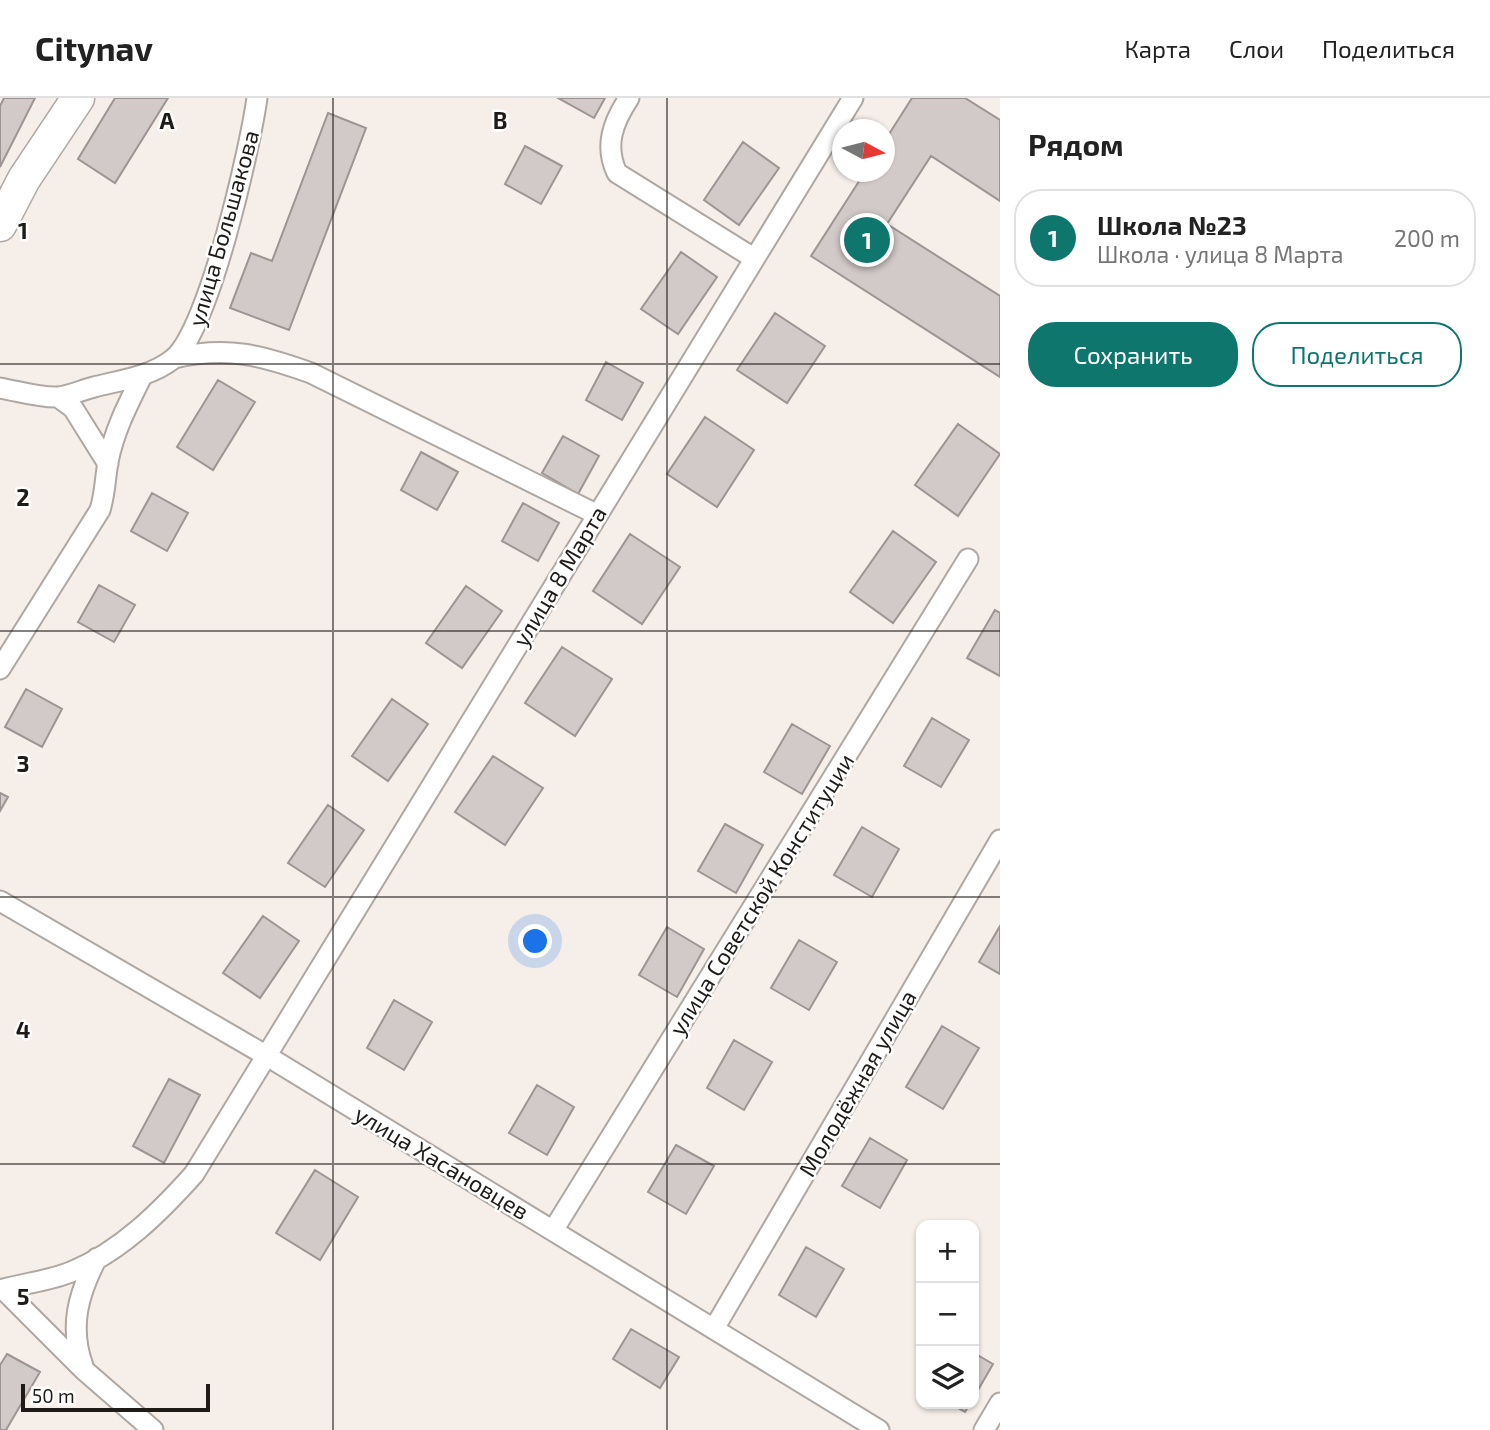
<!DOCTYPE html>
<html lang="ru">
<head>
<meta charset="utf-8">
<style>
	:root { --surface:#fff; --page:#f2f2f2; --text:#222; --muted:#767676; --line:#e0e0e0; --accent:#0f766e }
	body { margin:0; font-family:"Exo 2",sans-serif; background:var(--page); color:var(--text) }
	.controls { position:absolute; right:21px; bottom:21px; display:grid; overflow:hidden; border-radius:14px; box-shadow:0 2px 5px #0004 }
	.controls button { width:63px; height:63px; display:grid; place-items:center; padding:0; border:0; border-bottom:2px solid var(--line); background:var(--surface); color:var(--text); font:35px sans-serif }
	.compass { position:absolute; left:832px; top:21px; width:63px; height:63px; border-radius:50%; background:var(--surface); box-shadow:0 2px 5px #0004; rotate:97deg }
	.scale { position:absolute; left:21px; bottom:18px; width:189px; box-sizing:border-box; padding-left:7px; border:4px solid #1e1b19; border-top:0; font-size:19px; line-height:24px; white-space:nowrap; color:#1e1b19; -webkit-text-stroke:5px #fff; paint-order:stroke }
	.you { position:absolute; left:536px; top:844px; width:24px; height:24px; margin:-18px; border:5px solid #fff; border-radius:50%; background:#1a73e8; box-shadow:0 0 0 10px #1a73e833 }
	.badge { display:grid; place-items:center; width:46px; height:46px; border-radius:50%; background:var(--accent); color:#fff; font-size:23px; font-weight:700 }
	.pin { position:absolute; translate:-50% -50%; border:4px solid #fff; box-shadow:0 2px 7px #0006 }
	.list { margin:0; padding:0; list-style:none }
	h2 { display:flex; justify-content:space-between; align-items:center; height:91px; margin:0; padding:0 28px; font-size:30px }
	h2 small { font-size:23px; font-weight:400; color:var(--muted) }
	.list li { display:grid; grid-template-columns:46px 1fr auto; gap:21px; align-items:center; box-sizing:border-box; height:98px; margin:0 14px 14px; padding:0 14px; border:2px solid var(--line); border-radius:28px }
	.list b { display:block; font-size:26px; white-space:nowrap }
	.list p { margin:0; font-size:23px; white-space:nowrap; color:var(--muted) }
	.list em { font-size:23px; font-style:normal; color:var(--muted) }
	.actions { display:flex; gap:14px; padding:21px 28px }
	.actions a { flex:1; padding:16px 0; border:2px solid var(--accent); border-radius:28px; text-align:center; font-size:24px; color:var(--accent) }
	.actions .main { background:var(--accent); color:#fff }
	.icon { flex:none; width:38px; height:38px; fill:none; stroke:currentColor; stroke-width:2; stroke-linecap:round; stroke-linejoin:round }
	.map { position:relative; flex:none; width:1000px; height:1332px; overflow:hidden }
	header { display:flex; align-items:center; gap:42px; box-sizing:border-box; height:98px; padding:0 35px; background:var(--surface); border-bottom:2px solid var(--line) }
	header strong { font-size:33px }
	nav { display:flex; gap:38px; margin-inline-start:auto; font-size:24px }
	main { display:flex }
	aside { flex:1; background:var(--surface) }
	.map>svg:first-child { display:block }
	.building { fill:#d2cac8; stroke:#9d9493; stroke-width:2 }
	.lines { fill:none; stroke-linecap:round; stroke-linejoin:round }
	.street-casing { stroke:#aea7a2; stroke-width:23 }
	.primary-casing { stroke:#aea7a2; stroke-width:35 }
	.street { stroke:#fff; stroke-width:19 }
	.primary { stroke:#fff; stroke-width:32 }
	.grid { fill:none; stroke:#1e1b19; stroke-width:2; stroke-opacity:0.55 }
	.labels { text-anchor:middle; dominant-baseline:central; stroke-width:5; stroke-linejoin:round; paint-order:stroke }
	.street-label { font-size:23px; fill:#1e1b19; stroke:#fff }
	.grid-label { font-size:23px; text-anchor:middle; font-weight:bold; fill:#1e1b19; stroke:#fff; stroke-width:5; stroke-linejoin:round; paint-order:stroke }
</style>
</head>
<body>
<header>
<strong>Citynav</strong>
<nav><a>Карта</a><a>Слои</a><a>Поделиться</a></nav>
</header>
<main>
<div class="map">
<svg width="1000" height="1332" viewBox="0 0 1000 1332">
	<rect width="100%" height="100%" fill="#f5eee9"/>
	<!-- building -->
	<path class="building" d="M4,0H35L0,69V8Z
		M115,0H168L115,85L78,61Z
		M558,0H605L594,20Z
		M912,0H965L1000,22V103L931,58L887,126L1000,198V279L811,158L865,74H884V44Z
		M328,15L366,30L289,232L230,210L251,155L272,163Z
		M743,44L779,70L739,127L704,102Z
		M525,48L562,68L541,106L505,86Z
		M681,154L717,179L678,236L641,211Z
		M775,215L825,248L787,305L737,272Z
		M606,264L643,285L622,322L586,302Z
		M218,282L255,304L213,372L177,349Z
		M705,319L754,352L717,409L667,376Z
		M958,326L1000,356L958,418L915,387Z
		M563,338L599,358L578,396L542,375Z
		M421,354L458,374L437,412L401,392Z
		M152,395L188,415L167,453L131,433Z
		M523,405L559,425L538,463L502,443Z
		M893,433L936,464L893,525L850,494Z
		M630,436L680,469L642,526L593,493Z
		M99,487L135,507L114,544L78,524Z
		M466,488L502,513L462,570L426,545Z
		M995,512L1000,515V578L967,560Z
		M562,549L612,581L575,638L525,605Z
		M26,591L62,611L42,649L5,629Z
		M392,601L428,626L388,683L352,658Z
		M932,620L969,642L941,689L904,668Z
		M792,626L830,648L802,696L764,674Z
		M493,658L543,690L505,747L455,714Z
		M0,695L8,699L0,713Z
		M328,707L364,732L325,789L288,765Z
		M725,726L763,747L736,795L698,773Z
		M862,729L899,751L872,799L834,777Z
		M263,818L299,843L260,900L223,875Z
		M1000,828V876L979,864Z
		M667,829L704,851L677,899L639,877Z
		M799,842L837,864L809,912L771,890Z
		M394,902L432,924L404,972L367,950Z
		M942,928L979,950L943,1011L906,989Z
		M734,942L772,964L744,1012L707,990Z
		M169,981L200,997L164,1065L133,1048Z
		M537,987L574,1009L547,1057L509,1035Z
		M870,1040L907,1062L880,1110L842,1088Z
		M676,1047L714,1068L686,1116L648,1094Z
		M315,1072L358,1099L320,1162L276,1135Z
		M806,1149L844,1171L816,1219L779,1197Z
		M631,1231L679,1259L660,1290L613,1261Z
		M974,1255L993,1266L974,1299Z
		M7,1256L40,1274L6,1332H0V1267Z
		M951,1306H970L965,1314Z"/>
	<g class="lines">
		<!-- street casing -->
		<g class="street-casing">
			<path id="street" d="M629,0C613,24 604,48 617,75L752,159
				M174,260C228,248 261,257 311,275L596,416
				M0,290C18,293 40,300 58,299C69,298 82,292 94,289C121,282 150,279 173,261C209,232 250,50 257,0
				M58,299L73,310L108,366
				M0,571L100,412C105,396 105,381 108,364C114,333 128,306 142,278
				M0,803L267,958L879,1332
				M554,1131L968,461
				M3,1191L84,1272L153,1332
				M0,1192C24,1185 51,1183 73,1173C121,1153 160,1114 194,1076L853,0
				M715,1229L1000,742
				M83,1268C69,1229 78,1196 97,1160
				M984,1332L1000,1305"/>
		</g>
		<!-- primary casing -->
		<g class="primary-casing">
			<path id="primary" d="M0,127L24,81L78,0"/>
		</g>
		<!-- street -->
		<use href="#street" class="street"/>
		<!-- primary -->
		<use href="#primary" class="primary"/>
	</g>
	<!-- grid -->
	<path class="grid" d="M333,0V1332M667,0V1332M0,266H1000M0,533H1000M0,799H1000M0,1066H1000"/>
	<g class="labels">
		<!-- street labels -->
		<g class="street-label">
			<text transform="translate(223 130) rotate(-74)">улица Большакова</text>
			<text transform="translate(559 478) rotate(-59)">улица 8 Марта</text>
			<text transform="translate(761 796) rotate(-58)">улица Советской Конституции</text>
			<text transform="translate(857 985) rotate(-60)">Молодёжная улица</text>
			<text transform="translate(442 1064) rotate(31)">улица Хасановцев</text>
		</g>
	</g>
	<g class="grid-label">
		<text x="167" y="31">A</text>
		<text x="500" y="31">B</text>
		<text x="23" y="141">1</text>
		<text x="23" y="408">2</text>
		<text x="23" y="674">3</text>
		<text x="23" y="940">4</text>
		<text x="23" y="1207">5</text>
	</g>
</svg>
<div class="controls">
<button>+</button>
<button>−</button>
<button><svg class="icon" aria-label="layers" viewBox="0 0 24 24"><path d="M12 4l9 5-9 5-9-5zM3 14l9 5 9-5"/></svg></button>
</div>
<svg class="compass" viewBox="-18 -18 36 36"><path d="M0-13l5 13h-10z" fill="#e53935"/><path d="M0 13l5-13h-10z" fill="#767676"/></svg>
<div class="scale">50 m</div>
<div class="you"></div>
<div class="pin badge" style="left:867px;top:142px">1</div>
</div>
<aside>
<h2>Рядом<small></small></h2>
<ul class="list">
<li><span class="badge">1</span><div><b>Школа №23</b><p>Школа · улица 8 Марта</p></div><em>200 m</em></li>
</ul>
<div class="actions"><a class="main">Сохранить</a><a>Поделиться</a></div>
</aside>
</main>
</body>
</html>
